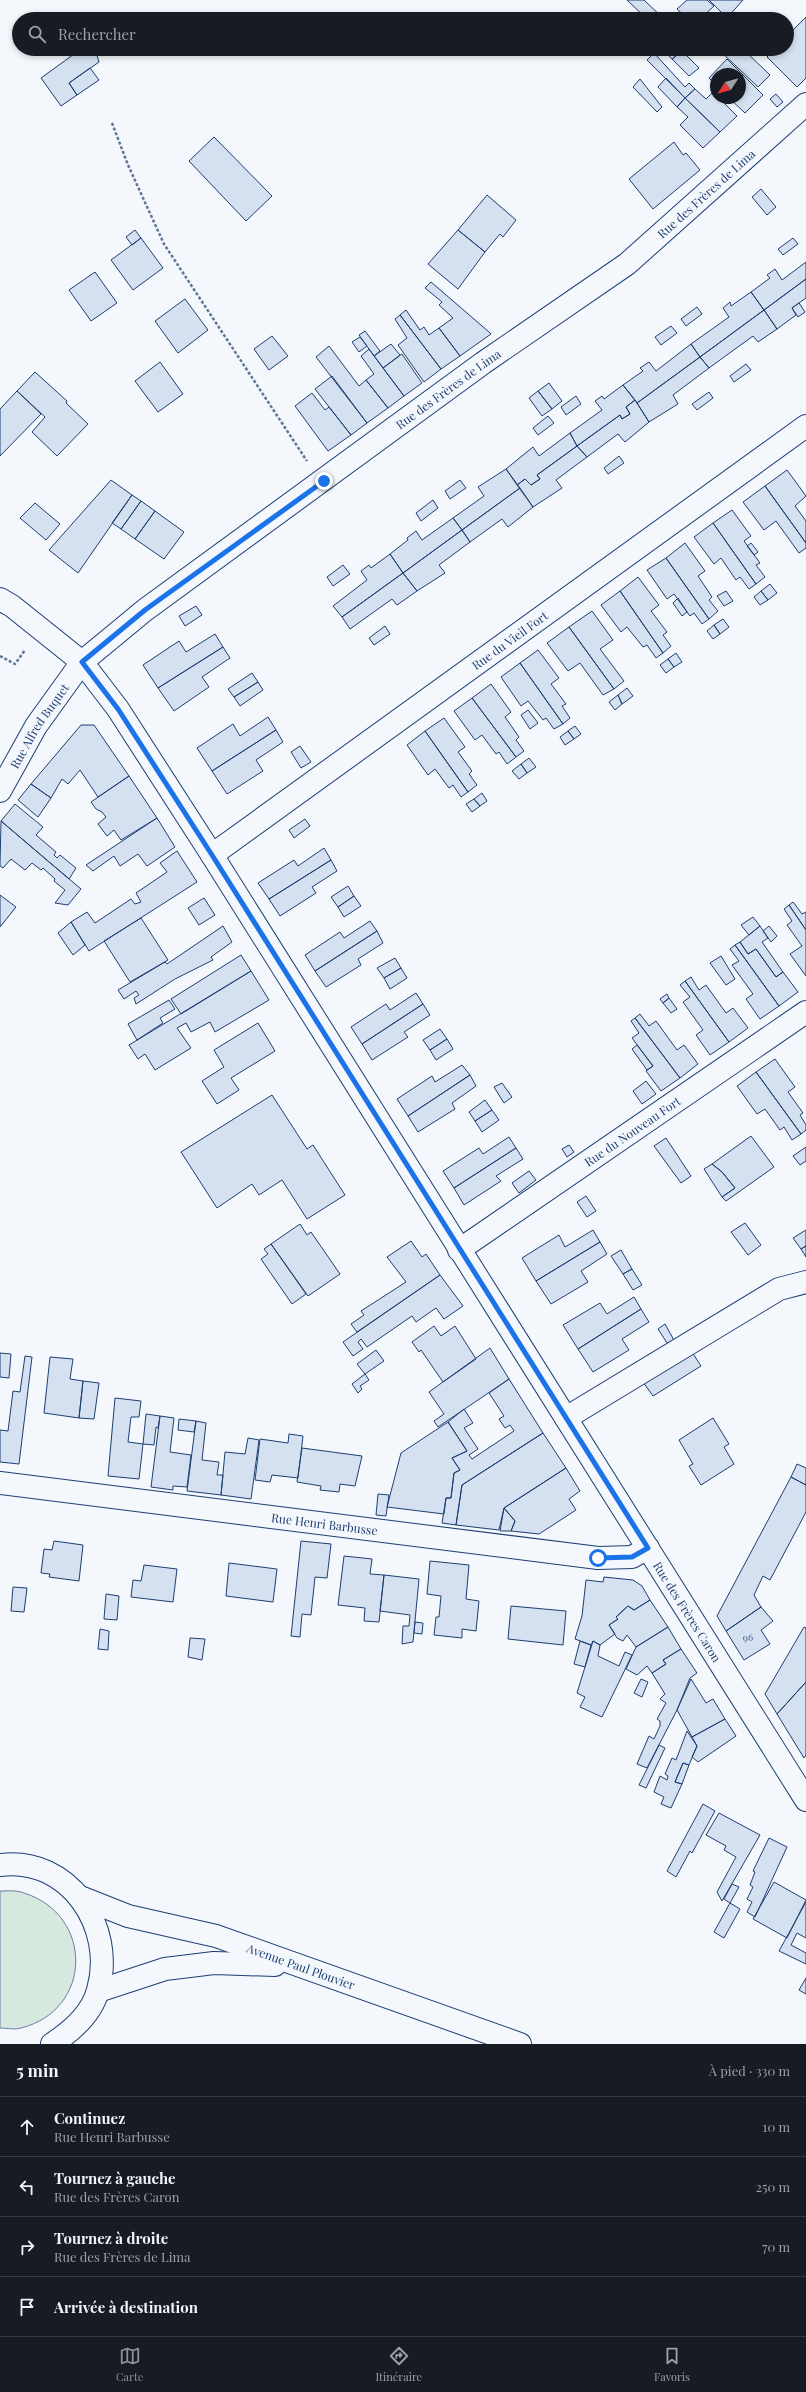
<!DOCTYPE html>
<html lang="fr">
<head>
<meta charset="utf-8">
<style>
	:root { --surface:#171b24; --page:#242831; --text:#f1f3f6; --muted:#9ea1a6; --line:#363941; --accent:#8c9099 }
	body { margin:0; font-family:"Playfair Display",serif; background:var(--page); color:var(--text) }
	.compass { position:absolute; left:710px; top:68px; width:36px; height:36px; border-radius:50%; background:var(--surface); box-shadow:0 2px 6px #0003; rotate:234deg }
	.stop { position:absolute; width:12px; height:12px; margin:-9px; border:3px solid #1a73e8; border-radius:50%; background:#fff }
	.stop.end { background:#1a73e8; border-color:#fff; box-shadow:0 1px 4px #0008 }
	.list { margin:0; padding:0; list-style:none }
	h2 { display:flex; justify-content:space-between; align-items:center; height:52px; margin:0; padding:0 16px; font-size:17px }
	h2 small { font-size:13px; font-weight:400; color:var(--muted) }
	.list li { display:grid; grid-template-columns:26px 1fr auto; gap:12px; align-items:center; box-sizing:border-box; height:60px; padding:0 16px; border-top:1px solid var(--line) }
	.list b { display:block; font-size:15px; white-space:nowrap }
	.list p { margin:0; font-size:13px; white-space:nowrap; color:var(--muted) }
	.list em { font-size:13px; font-style:normal; color:var(--muted) }
	.icon { flex:none; width:22px; height:22px; fill:none; stroke:currentColor; stroke-width:2; stroke-linecap:round; stroke-linejoin:round }
	.map { position:relative; flex:none; width:806px; height:2044px; overflow:hidden }
	.search { position:absolute; background:var(--surface); box-shadow:0 2px 6px #0003; left:12px; right:12px; top:12px; height:44px; display:flex; align-items:center; gap:10px; box-sizing:border-box; padding:0 14px; border-radius:22px; color:var(--muted); font-size:15px }
	.sheet { height:292px; background:var(--surface) }
	nav { display:flex; justify-content:space-around; align-items:center; box-sizing:border-box; height:56px; border-top:1px solid var(--line); background:var(--surface); font-size:11px; color:var(--muted) }
	nav a { display:grid; justify-items:center; gap:2px }
	nav .on { color:var(--accent) }
	.map>svg:first-child { display:block }
	.green { fill:#d7e8df; stroke:#687fa3 }
	.building { fill:#d5e0f0; stroke:#1d3f73 }
	.lines { fill:none; stroke-linecap:round; stroke-linejoin:round }
	.minor-casing { stroke:#1d3f73; stroke-width:24 }
	.major-casing { stroke:#1d3f73; stroke-width:24 }
	.path { stroke:#5e769c; stroke-width:2.5; stroke-dasharray:3 2; stroke-linecap:butt }
	.minor { stroke:#f4f7fb; stroke-width:22 }
	.major { stroke:#f4f7fb; stroke-width:22 }
	.route { stroke:#1a73e8; stroke-width:5 }
	.labels { text-anchor:middle; dominant-baseline:central; stroke-width:3; stroke-linejoin:round; paint-order:stroke }
	.number-label { font-size:10px; fill:#4b6792 }
	.street-label { font-size:12px; fill:#1d3f73; stroke:#f4f7fb }
</style>
</head>
<body>
<div class="map">
<svg width="806" height="2044" viewBox="0 0 806 2044">
	<rect width="100%" height="100%" fill="#f4f7fb"/>
	<!-- green -->
	<path class="green" d="M0,1891C8,1891 17,1890 24,1893C94,1915 93,2010 21,2028C15,2030 7,2028 0,2028Z"/>
	<!-- building -->
	<path class="building" d="M627,0H644L664,19H647Z
		M687,0H707L714,6L700,19H688L677,9Z
		M709,0H743L727,18Z
		M705,13L711,19H700Z
		M806,17V78L797,87L767,57L775,49H787V36Z
		M81,49H95L99,62L69,83L77,95L61,106L41,78Z
		M674,49L682,51L672,59L668,55Z
		M718,49H743L770,75L758,87Z
		M682,51L699,68L689,76L672,59Z
		M654,53L685,87L689,83L695,89L685,98L647,60Z
		M727,59L743,75L740,77V74H716V85L709,78Z
		M90,68L99,80L77,95L69,83Z
		M743,75L763,95L745,113L729,98H740V77Z
		M666,78L685,98L677,107L658,87Z
		M640,79L662,107L657,112L633,87Z
		M695,89L706,99L713,92L716,98H719L737,116L720,132L685,98Z
		M776,94L783,102L777,107L770,99Z
		M685,98L720,132L703,148L680,125L688,117L677,107Z
		M214,137L272,196L246,221L189,161Z
		M674,142L683,155L686,153L700,170L653,209L629,179Z
		M761,189L776,207L767,215L752,197Z
		M487,195L516,220L503,237L500,234L485,252L458,230Z
		M135,230L141,238L132,245L126,237Z
		M458,230L485,252L458,289L428,264Z
		M141,238L163,268L133,290L111,260Z
		M793,238L798,244L783,255L778,249Z
		M806,262V279L764,310L751,292L770,278L767,275L775,269L782,280Z
		M95,272L117,303L91,321L69,290Z
		M806,279V298L792,308L796,315L777,329L764,310Z
		M431,282L489,332L491,334L460,356L439,328L453,318L439,305L442,302L425,288Z
		M751,292L764,310L700,357L691,344L729,317L723,308L730,302L731,306Z
		M185,299L208,330L178,353L155,321Z
		M799,303L805,312L798,317L792,308Z
		M697,307L702,314L686,326L681,319Z
		M406,310L420,330L424,327L429,335L439,328L460,356L441,369L400,315Z
		M764,310L777,329L758,342L753,336L709,368L700,357Z
		M400,315L441,369L424,382L398,345L407,338L395,319Z
		M671,326L677,333L661,345L655,337Z
		M365,331L380,351L374,356L359,335Z
		M272,336L288,356L269,370L254,349Z
		M360,337L367,346L359,352L352,342Z
		M391,344L400,355L383,368L374,356Z
		M691,344L700,357L637,403L623,385L643,371L640,368L649,362L656,371Z
		M329,346L359,386L366,380L388,408L367,423L316,357Z
		M369,349L404,396L388,408L366,380L374,374L361,356Z
		M402,354L422,383L404,396L383,368Z
		M700,357L709,368L673,395L678,404L649,422L637,403Z
		M160,362L183,394L158,412L135,381Z
		M746,364L751,370L734,382L730,376Z
		M35,372L67,401L66,403L88,424L57,456L32,432L45,417L17,391Z
		M332,376L367,423L351,435L315,389Z
		M549,383L562,401L552,409L538,391Z
		M623,385L635,400L626,407L630,414L622,419L620,415L577,446L570,433L602,410L595,401L602,396L604,399Z
		M17,391L41,414L0,456V409Z
		M538,391L552,409L542,416L529,398Z
		M709,392L713,398L697,410L692,404Z
		M312,393L325,410L329,407L351,435L328,451L295,406Z
		M576,396L581,404L566,415L561,407Z
		M635,400L649,422L625,442L618,434L587,457L577,446L620,415L622,419L630,414L626,407Z
		M548,416L554,423L538,435L533,428Z
		M570,433L577,446L537,475L540,479L531,485L525,479L517,485L506,469L533,447L539,456Z
		M577,446L587,457L556,480L562,488L533,507L517,485L525,479L531,485L540,479L537,475Z
		M619,456L624,463L608,474L604,468Z
		M506,469L520,488L462,530L453,518L484,496L478,487Z
		M787,470L806,496L795,506L806,521V543L765,486Z
		M111,480L132,495L78,573L49,550Z
		M460,480L466,488L450,499L445,491Z
		M765,486L806,543V548L799,553L776,521L764,530L743,502Z
		M520,488L533,507L508,527L502,519L470,542L462,530Z
		M132,495L141,501L121,529L112,523Z
		M433,500L438,508L421,521L416,513Z
		M141,501L155,511L135,539L121,529Z
		M35,503L60,524L46,540L20,518Z
		M732,510L751,536L744,541L760,563L756,565L765,577L756,584L713,523Z
		M155,511L184,532L164,559L135,539Z
		M453,518L462,530L403,573L390,554L408,540L407,538L416,531L422,540Z
		M713,523L756,584L749,589L740,577L736,580L721,558L714,564L694,537Z
		M462,530L470,542L439,565L445,573L417,591L403,573Z
		M685,543L705,571L698,576L712,597L709,600L718,611L709,619L666,558Z
		M751,543L758,552L754,555L747,546Z
		M390,554L403,573L342,617L333,606L367,580L361,571L369,565L371,568Z
		M666,558L709,619L702,624L694,613L690,616L674,594L667,599L647,570Z
		M343,565L350,574L333,586L327,577Z
		M403,573L417,591L397,605L392,599L350,629L342,617Z
		M638,577L659,605L651,611L667,632L663,635L671,646L663,653L620,591Z
		M770,584L777,593L768,600L761,591Z
		M620,591L663,653L656,658L647,645L643,647L627,627L621,632L601,605Z
		M726,591L733,601L724,606L717,596Z
		M761,591L768,600L760,605L754,597Z
		M678,598L687,612L682,616L673,603Z
		M196,606L202,615L185,626L179,616Z
		M592,611L613,640L600,649L624,681L614,689L569,627Z
		M723,619L729,627L720,634L714,625Z
		M714,625L720,634L713,639L707,631Z
		M385,626L390,634L374,645L369,638Z
		M569,627L614,689L603,695L580,663L568,671L547,643Z
		M215,634L223,647L158,688L143,665L179,641L186,652Z
		M223,647L230,658L202,677L209,687L174,711L158,688Z
		M538,650L559,678L551,684L566,704L562,706L570,718L563,724L520,663Z
		M676,653L682,662L674,667L668,659Z
		M668,659L674,667L666,673L660,665Z
		M520,663L563,724L554,729L546,718L543,720L528,701L521,706L501,677Z
		M252,673L258,682L234,697L228,689Z
		M258,682L263,690L240,706L234,697Z
		M491,684L511,712L505,717L519,737L516,740L524,751L516,757L472,698Z
		M627,688L633,696L622,704L618,695Z
		M618,695L622,704L615,710L609,702Z
		M472,698L516,757L507,764L499,752L496,754L482,735L475,740L454,711Z
		M528,710L538,723L530,729L521,715Z
		M268,717L276,730L212,771L197,748L233,724L240,736Z
		M444,718L465,747L458,752L472,771L469,774L477,785L468,792L425,731Z
		M81,725H94L129,776L98,797L80,770L68,784L62,779L51,798L31,784Z
		M575,726L581,734L574,739L568,731Z
		M276,730L283,742L256,760L263,771L227,794L212,771Z
		M425,731L468,792L461,797L453,785L449,788L435,769L428,775L407,745Z
		M568,731L574,739L565,745L560,737Z
		M300,746L311,762L301,768L291,752Z
		M529,758L536,767L527,773L521,764Z
		M521,764L527,773L519,779L512,771Z
		M129,776L157,818L121,840L114,830L107,836L98,824L106,817L102,812L96,809L91,802Z
		M31,784L51,798L38,817L18,800Z
		M482,793L487,801L480,806L474,799Z
		M474,799L480,806L472,812L466,804Z
		M15,804L43,827L36,835L56,852L54,855L57,858L60,855L76,868L69,879L1,821Z
		M157,818L175,847L147,866L138,854L120,866L114,856L93,871L86,865Z
		M305,819L310,826L294,838L289,830Z
		M1,821L81,889L68,905L55,903L65,890L54,881L55,879L43,868L41,870L32,863L25,870L11,859L3,868L0,866Z
		M324,848L331,860L269,899L258,883L294,860L298,866Z
		M177,851L197,882L89,951L71,922L87,912L95,923L131,899L135,904L141,902L136,893L167,872L160,863Z
		M331,860L337,871L312,887L316,893L280,916L269,899Z
		M348,886L354,896L338,907L331,897Z
		M0,895L16,907L0,927Z
		M354,896L361,906L344,917L338,907Z
		M204,898L215,915L199,925L188,908Z
		M793,902L802,914L806,912V930L789,905Z
		M789,905L806,930V976L790,954L802,946L787,925L792,921L784,909Z
		M753,917L760,926L749,935L741,925Z
		M141,918L168,960L130,982L104,941Z
		M370,921L377,931L315,971L305,955L340,932L344,938Z
		M71,922L85,945L73,955L58,933Z
		M223,926L232,942L211,957L213,960L175,979L136,1004L134,998L139,995L136,991L124,999L118,990L165,962L167,964Z
		M760,926L768,938L762,942L783,972L776,977L756,949L748,954L740,942Z
		M769,926L777,936L771,942L763,931Z
		M377,931L383,943L358,959L361,965L326,987L315,971Z
		M740,942L748,954L756,949L776,977L783,972L798,992L779,1006L735,945Z
		M735,945L779,1006L760,1019L746,999L753,994L732,965L739,961L730,949Z
		M241,955L251,971L181,1014L171,999Z
		M721,956L735,979L726,985L710,963Z
		M395,958L401,968L384,978L377,968Z
		M401,968L407,978L390,989L384,978Z
		M251,971L269,1000L215,1032L210,1022L191,1032L186,1023L177,1028L191,1048L155,1070L145,1054L138,1059L129,1045Z
		M691,977L699,990L706,985L726,1013L733,1008L748,1028L729,1042L685,981Z
		M685,981L729,1042L710,1055L696,1035L703,1030L683,1002L690,997L680,985Z
		M416,993L423,1004L362,1044L351,1027L386,1004L390,1010Z
		M667,994L669,998L663,1003L660,999Z
		M669,998L677,1009L671,1013L663,1003Z
		M169,1000L175,1009L160,1018L163,1023L137,1040L128,1024Z
		M423,1004L430,1015L404,1032L408,1037L372,1060L362,1044Z
		M640,1014L649,1026L656,1021L677,1050L684,1045L698,1064L680,1078L635,1018Z
		M635,1018L680,1078L661,1091L646,1071L653,1066L632,1038L639,1033L631,1021Z
		M258,1023L275,1051L231,1078L239,1090L217,1104L202,1081L224,1067L214,1050Z
		M440,1029L447,1039L430,1050L423,1040Z
		M447,1039L453,1049L436,1060L430,1050Z
		M637,1045L653,1066L647,1070L632,1049Z
		M775,1059L795,1087L788,1092L803,1113L800,1115L806,1125V1130L801,1134L756,1072Z
		M462,1065L470,1075L408,1116L397,1099L432,1076L435,1082Z
		M756,1072L801,1134L792,1140L784,1127L780,1130L765,1109L757,1114L737,1086Z
		M470,1075L476,1086L452,1103L455,1109L418,1132L408,1116Z
		M646,1081L656,1094L642,1104L633,1091Z
		M502,1083L512,1097L504,1103L494,1087Z
		M272,1095L307,1149L313,1145L345,1195L307,1219L282,1180L259,1195L252,1184L217,1208L181,1152Z
		M485,1100L492,1110L475,1121L469,1112Z
		M492,1110L499,1120L482,1132L475,1121Z
		M751,1136L774,1167L726,1201L722,1197L735,1188L722,1172L712,1164Z
		M509,1137L516,1148L454,1188L443,1171L479,1148L483,1154Z
		M666,1138L691,1176L681,1183L654,1146Z
		M569,1145L574,1152L567,1157L562,1149Z
		M806,1147V1161L800,1165L793,1156Z
		M516,1148L523,1159L496,1176L501,1181L464,1205L454,1188Z
		M712,1164L722,1172L735,1188L722,1197L704,1169Z
		M529,1171L536,1180L519,1193L512,1183Z
		M586,1196L596,1211L587,1217L577,1202Z
		M745,1223L761,1245L748,1255L731,1232Z
		M300,1224L307,1235L311,1232L340,1274L308,1296L271,1244Z
		M593,1230L600,1242L536,1281L522,1258L559,1235L565,1247Z
		M806,1230V1246L801,1249L793,1238Z
		M411,1241L422,1257L426,1254L440,1275L357,1332L351,1324L364,1315L361,1311L406,1282L387,1257Z
		M600,1242L607,1254L581,1271L588,1282L551,1304L536,1281Z
		M271,1244L306,1294L292,1304L261,1259L268,1254L264,1249Z
		M806,1246V1257L801,1249Z
		M621,1250L632,1269L623,1274L611,1256Z
		M632,1269L642,1285L633,1290L623,1274Z
		M440,1275L463,1306L444,1319L436,1308L416,1322L412,1316L367,1347L361,1339L358,1342L363,1349L353,1356L343,1342Z
		M634,1297L641,1309L578,1349L563,1325L600,1303L607,1314Z
		M641,1309L649,1322L622,1339L629,1350L593,1372L578,1349Z
		M665,1324L675,1342L669,1346L658,1329Z
		M434,1326L441,1336L455,1326L476,1359L443,1382L421,1350L419,1352L412,1342Z
		M490,1348L509,1379L438,1427L434,1421L444,1414L429,1392Z
		M376,1350L384,1361L365,1374L357,1364Z
		M692,1352L701,1366L653,1396L643,1382Z
		M0,1353L11,1354L9,1378L0,1377Z
		M25,1356L32,1357L19,1464L0,1462V1430L8,1431L13,1391L20,1392Z
		M50,1357L73,1359L70,1379L83,1381L79,1418L44,1413Z
		M365,1374L369,1380L360,1386L362,1389L358,1393L352,1384Z
		M509,1379L543,1433L462,1485L456,1525L442,1523L446,1498H451L454,1473L460,1470L452,1458L467,1451L448,1422L464,1409L473,1423L464,1428L478,1449L469,1455L472,1459L514,1431L510,1425L505,1428L499,1419L504,1416L489,1393Z
		M83,1381L99,1383L94,1419L79,1418Z
		M115,1398L141,1401L139,1417H131L128,1442L143,1444L139,1479L108,1476Z
		M146,1414L160,1416L158,1428L156,1427L154,1445L143,1444Z
		M160,1416L174,1418L170,1452L191,1455L187,1487L173,1486V1490L151,1487Z
		M713,1418L729,1444L724,1447L734,1464L701,1485L689,1466L693,1464L679,1440Z
		M179,1419L196,1421L194,1432L178,1430Z
		M196,1421L206,1423L202,1460L219,1462L217,1475H223L221,1495L187,1491Z
		M448,1422L467,1451L452,1458L460,1470L454,1473L451,1498H446L444,1514L387,1507L401,1453Z
		M543,1433L566,1468L504,1508L499,1530L456,1525L462,1485Z
		M289,1434L303,1436L298,1478L272,1475L270,1482L255,1480L260,1439L288,1443Z
		M248,1438L259,1440L251,1499L221,1495L225,1452L245,1454Z
		M302,1448L362,1456L355,1486L340,1484L339,1492L320,1490L321,1486L297,1482Z
		M797,1464L806,1468V1485L791,1477Z
		M566,1468L580,1491L569,1499L576,1510L539,1534L511,1531L515,1521L504,1508Z
		M791,1477L806,1485V1512L770,1580L763,1576L754,1595L761,1607L726,1631L717,1616Z
		M378,1494L389,1495L386,1516L376,1515Z
		M504,1508L515,1521L511,1531H500Z
		M54,1541L83,1545L79,1581L49,1577L50,1574L41,1573L44,1549L52,1550Z
		M301,1541L331,1544L327,1578L315,1577L311,1615L302,1614L300,1637L291,1636Z
		M344,1556L372,1559L370,1574L384,1575L379,1622L364,1621L365,1608L338,1605Z
		M430,1561L469,1565L466,1599L479,1601L476,1631L462,1629V1638L434,1635L436,1617H439L441,1596L427,1594Z
		M229,1563L277,1569L273,1602L226,1596Z
		M144,1565L177,1569L173,1602L131,1597L133,1580L141,1581Z
		M384,1575L419,1579L413,1642L402,1644L403,1626H409L410,1615L380,1611Z
		M604,1577L633,1580L642,1586L650,1600L634,1610L628,1606L616,1617L618,1619L609,1625L615,1634L600,1645L593,1641L591,1645L575,1639L582,1616L586,1580L603,1582Z
		M13,1587L27,1588L24,1612L11,1611Z
		M106,1594L119,1596L117,1620L104,1619Z
		M650,1600L668,1627L636,1647L627,1635L623,1641L617,1638L609,1625L618,1619L616,1617L628,1606L634,1610Z
		M511,1606L566,1611L563,1645L508,1639Z
		M761,1607L773,1621L761,1630L770,1644L744,1660L726,1631Z
		M415,1622L423,1623L422,1634L414,1633Z
		M668,1627L681,1649L663,1660L666,1664L652,1673L647,1666L637,1675L626,1669L636,1647Z
		M804,1627L806,1628V1682L777,1714L765,1694Z
		M100,1629L109,1631L108,1650L98,1649Z
		M190,1638L205,1639L202,1660L188,1657Z
		M580,1641L591,1645L585,1667L574,1664Z
		M593,1641L600,1645L598,1656L619,1666L625,1652L632,1655L602,1717L580,1707L585,1697L577,1693Z
		M681,1649L697,1673L690,1678L677,1710L647,1768L637,1764L649,1736L654,1739L660,1726V1721L657,1719L666,1703L660,1699L665,1694L652,1673L666,1664L663,1660Z
		M641,1679L648,1682L642,1697L634,1693Z
		M691,1679L706,1703L713,1699L725,1719L692,1737L677,1710Z
		M806,1682V1755L804,1758L777,1714Z
		M725,1719L736,1736L698,1762L692,1757L697,1746L692,1737Z
		M687,1731L697,1746L689,1765L683,1763L675,1782L682,1784L671,1808L661,1804L664,1797L654,1792L660,1776L667,1780L668,1776L665,1774L672,1758L676,1760Z
		M659,1745L665,1748L646,1788L639,1785Z
		M683,1763L689,1765L682,1784L675,1782Z
		M703,1804L715,1811L692,1853L690,1851L676,1877L667,1871Z
		M719,1813L760,1835L722,1901L717,1892L736,1857L724,1850L726,1846L706,1835Z
		M769,1838L787,1847L755,1917L747,1912L752,1902L747,1899L753,1887L750,1885L755,1872L753,1871Z
		M774,1882L806,1900L787,1938L753,1919Z
		M732,1884L739,1887L730,1903L724,1899Z
		M806,1902V1938L797,1933L791,1945L806,1953V1964L779,1951Z
		M730,1903L740,1909L724,1938L714,1932Z
		M806,1978V1994L799,1990Z"/>
	<g class="lines">
		<!-- minor casing -->
		<g class="minor-casing">
			<g id="minor">
				<path id="s1" d="M0,791L36,726L82,662L145,610L483,363L627,264L806,104"/>
				<path id="s2" d="M212,855L806,426"/>
				<path id="s3" d="M459,1250L806,1012"/>
				<path d="M566,1418L779,1289L806,1282"/>
				<path id="s4" d="M0,1483L598,1558L632,1557L648,1548"/>
			</g>
		</g>
		<!-- major casing -->
		<g class="major-casing">
			<g id="major">
				<path id="s5" d="M0,599L12,606L82,662L118,709L212,855L806,1800"/>
				<path d="M0,1865C69,1856 116,1927 98,1990C92,2014 72,2031 52,2044"/>
				<path id="s6" d="M80,1897L128,1916L216,1936L520,2044"/>
				<path d="M98,1991L165,1969L214,1963L275,1965"/>
			</g>
		</g>
		<!-- path -->
		<path class="path" d="M112,123L128,165L164,244L307,461
			M0,656L15,664L25,650"/>
		<!-- minor -->
		<use href="#minor" class="minor"/>
		<!-- major -->
		<use href="#major" class="major"/>
	</g>
	<g class="lines">
		<!-- route -->
		<path class="route" d="M324,481L145,610L82,662L118,709L212,855L648,1548L632,1557L598,1558"/>
	</g>
	<g class="labels">
		<!-- number labels -->
		<g class="number-label">
			<text x="748" y="1637">96</text>
		</g>
		<!-- street labels -->
		<g class="street-label">
			<text stroke="none"><textPath href="#s1" startOffset="934">Rue des Frères de Lima</textPath></text>
			<text stroke="none"><textPath href="#s1" startOffset="610">Rue des Frères de Lima</textPath></text>
			<text stroke="none"><textPath href="#s2" startOffset="367">Rue du Vieil Fort</textPath></text>
			<text stroke="none"><textPath href="#s1" startOffset="76">Rue Alfred Buquet</textPath></text>
			<text stroke="none"><textPath href="#s3" startOffset="210">Rue du Nouveau Fort</textPath></text>
			<text stroke="none"><textPath href="#s4" startOffset="327">Rue Henri Barbusse</textPath></text>
			<text stroke="none"><textPath href="#s5" startOffset="1230">Rue des Frères Caron</textPath></text>
			<text stroke="none"><textPath href="#s6" startOffset="232">Avenue Paul Plouvier</textPath></text>
		</g>
	</g>
</svg>
<svg class="compass" viewBox="-18 -18 36 36"><path d="M0-13l5 13h-10z" fill="#e53935"/><path d="M0 13l5-13h-10z" fill="#9ea1a6"/></svg>
<div class="stop" style="left:598px;top:1558px"></div>
<div class="stop end" style="left:324px;top:481px"></div>
<div class="search"><svg class="icon" aria-label="search" viewBox="0 0 24 24"><circle cx="10" cy="10" r="6"/><path d="M15 15l6 6"/></svg>Rechercher</div>
</div>
<section class="sheet">
<h2>5 min<small>À pied · 330 m</small></h2>
<ul class="list">
<li><svg class="icon" aria-label="ahead" viewBox="0 0 24 24"><path d="M12 20V5M6 11l6-6 6 6"/></svg><div><b>Continuez</b><p>Rue Henri Barbusse</p></div><em>10 m</em></li>
<li><svg class="icon" aria-label="left" viewBox="0 0 24 24"><path d="M17 20v-9H6M10 6l-5 5 5 5"/></svg><div><b>Tournez à gauche</b><p>Rue des Frères Caron</p></div><em>250 m</em></li>
<li><svg class="icon" aria-label="right" viewBox="0 0 24 24"><path d="M7 20v-9h11M14 6l5 5-5 5"/></svg><div><b>Tournez à droite</b><p>Rue des Frères de Lima</p></div><em>70 m</em></li>
<li><svg class="icon" aria-label="arrive" viewBox="0 0 24 24"><path d="M6 21V4h12l-3 4 3 4H6"/></svg><div><b>Arrivée à destination</b></div></li>
</ul>
</section>
<nav>
<a class="on"><svg class="icon" aria-label="map" viewBox="0 0 24 24"><path d="M3 6l6-2 6 2 6-2v14l-6 2-6-2-6 2zM9 4v14M15 6v14"/></svg>Carte</a>
<a><svg class="icon" aria-label="directions" viewBox="0 0 24 24"><path d="M12 3l9 9-9 9-9-9zM9 14v-3h6M13 9l2 2-2 2"/></svg>Itinéraire</a>
<a><svg class="icon" aria-label="saved" viewBox="0 0 24 24"><path d="M7 4h10v16l-5-4-5 4z"/></svg>Favoris</a>
</nav>
</body>
</html>
